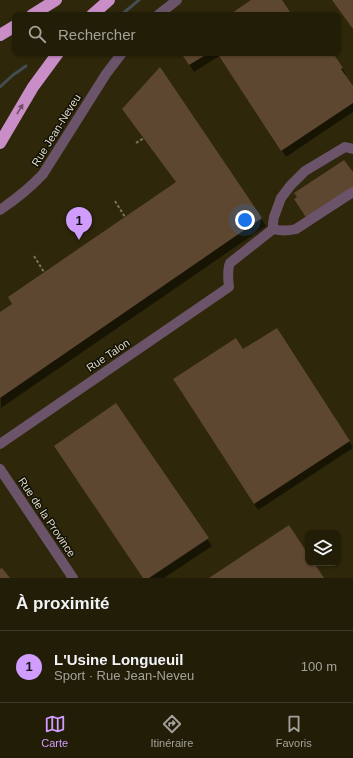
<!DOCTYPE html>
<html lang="fr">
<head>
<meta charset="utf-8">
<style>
	:root { --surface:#221d07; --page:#2a2611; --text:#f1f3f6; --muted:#a2a29b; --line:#3f3b28; --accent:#d09dff }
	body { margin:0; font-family:Helvetica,sans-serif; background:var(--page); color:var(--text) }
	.controls { position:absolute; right:12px; bottom:12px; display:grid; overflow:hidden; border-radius:8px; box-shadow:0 1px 3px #0004 }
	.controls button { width:36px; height:36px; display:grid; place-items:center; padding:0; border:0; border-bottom:1px solid var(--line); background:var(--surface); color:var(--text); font:20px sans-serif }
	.you { position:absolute; left:245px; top:220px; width:14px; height:14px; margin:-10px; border:3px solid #fff; border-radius:50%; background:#1a73e8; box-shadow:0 0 0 6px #1a73e833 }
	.badge { display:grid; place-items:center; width:26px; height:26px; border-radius:50%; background:var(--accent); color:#111; font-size:13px; font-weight:700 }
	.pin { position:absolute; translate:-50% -33px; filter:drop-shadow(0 1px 2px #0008) }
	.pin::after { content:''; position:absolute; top:21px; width:14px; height:12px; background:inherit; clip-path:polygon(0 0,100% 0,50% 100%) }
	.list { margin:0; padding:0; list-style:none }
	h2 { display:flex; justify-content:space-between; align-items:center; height:52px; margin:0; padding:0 16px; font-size:17px }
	h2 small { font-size:13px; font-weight:400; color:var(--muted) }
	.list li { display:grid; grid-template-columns:26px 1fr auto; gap:12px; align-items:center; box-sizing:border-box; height:72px; padding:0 16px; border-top:1px solid var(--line) }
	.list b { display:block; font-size:15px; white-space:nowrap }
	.list p { margin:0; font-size:13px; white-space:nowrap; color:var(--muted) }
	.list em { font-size:13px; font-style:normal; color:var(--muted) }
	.icon { flex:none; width:22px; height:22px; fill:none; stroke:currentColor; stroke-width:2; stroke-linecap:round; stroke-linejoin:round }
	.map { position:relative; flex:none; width:353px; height:578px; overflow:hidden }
	.search { position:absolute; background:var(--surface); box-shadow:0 1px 3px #0004; left:12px; right:12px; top:12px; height:44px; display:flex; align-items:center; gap:10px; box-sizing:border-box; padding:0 14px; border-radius:8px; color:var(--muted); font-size:15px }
	.sheet { height:124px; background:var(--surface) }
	nav { display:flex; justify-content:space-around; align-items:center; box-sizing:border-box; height:56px; border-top:1px solid var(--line); background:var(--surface); font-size:11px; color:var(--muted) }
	nav a { display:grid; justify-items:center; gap:2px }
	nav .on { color:var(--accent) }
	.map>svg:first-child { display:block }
	.shadow { fill:#0007 }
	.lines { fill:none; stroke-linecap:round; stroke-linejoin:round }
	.stream { stroke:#424e54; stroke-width:3 }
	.building { fill:#5d4730 }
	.path { stroke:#7b755d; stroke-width:2; stroke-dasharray:3 2; stroke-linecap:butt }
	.minor { stroke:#6b536a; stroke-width:10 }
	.highway { stroke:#c98ec7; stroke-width:12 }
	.oneway { fill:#6e4f66 }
	.labels { text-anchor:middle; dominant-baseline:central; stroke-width:3; stroke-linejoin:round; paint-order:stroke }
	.street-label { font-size:11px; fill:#ddd9c8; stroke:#131005 }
</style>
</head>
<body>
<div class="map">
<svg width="353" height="578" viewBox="0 0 353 578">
	<rect width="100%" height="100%" fill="#2e2709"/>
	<!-- shadow -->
	<path class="shadow" d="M182,53H317L319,56L324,53H332L342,68L346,75L344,76L353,88V112L286,157L219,56L194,72Z
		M160,69L266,226L1,408L0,314L177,183L128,116Z
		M353,174V198L312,225L299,206Z
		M243,351L349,441L353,448L258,510L178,387Z
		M116,405L212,546L164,578H144L55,447Z"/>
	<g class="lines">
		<!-- stream -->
		<path class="stream" d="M121,15L139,0
			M0,87L13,75L26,66"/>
	</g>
	<!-- building -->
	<path class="building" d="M251,0H282L292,15H229Z
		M332,0H353V29Z
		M181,53H209L189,65Z
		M217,53H318L319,55L322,53H333L343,68L341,69L353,86V103L281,151Z
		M160,67L262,218L0,398V312L12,304L8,297L176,182L122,109Z
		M344,160L353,172V189L307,219L294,199L297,197L294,193Z
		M277,328L350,441L254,504L173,379L236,338L243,349Z
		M116,403L209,538L149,578H143L54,446Z
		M289,525L308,554V563H314L324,578H209Z
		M2,568L10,578H0V569Z"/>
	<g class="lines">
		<!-- path -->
		<path class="path" d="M136,143L144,138
			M115,201L125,217
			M34,256L44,272"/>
		<!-- minor -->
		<path class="minor" d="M158,15L177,0
			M0,210C16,199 30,188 43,174L106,74L122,53
			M273,229V223L274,217L281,198L290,186L305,171L345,147L353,149
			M273,229C281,231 288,231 296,229L353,192
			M0,444L229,287C228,279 227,270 230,263L273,229
			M0,469L73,578"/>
		<!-- highway -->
		<path class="highway" d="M32,15L56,0
			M92,15L109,0
			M0,35L15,26
			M0,143L33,87L58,53"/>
	</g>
	<!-- one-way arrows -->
	<defs><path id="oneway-solid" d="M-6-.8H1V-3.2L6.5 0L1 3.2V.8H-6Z"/></defs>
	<use class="oneway" href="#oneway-solid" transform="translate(20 109) rotate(-59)"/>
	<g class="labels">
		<!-- street labels -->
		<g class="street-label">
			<text transform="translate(56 130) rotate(-58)">Rue Jean-Neveu</text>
			<text transform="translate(108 355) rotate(-34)">Rue Talon</text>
			<text transform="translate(47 517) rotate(56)">Rue de la Province</text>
		</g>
	</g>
</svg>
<div class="controls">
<button><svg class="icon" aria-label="layers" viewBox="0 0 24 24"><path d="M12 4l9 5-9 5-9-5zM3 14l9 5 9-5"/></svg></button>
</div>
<div class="you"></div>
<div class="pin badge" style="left:79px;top:240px">1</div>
<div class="search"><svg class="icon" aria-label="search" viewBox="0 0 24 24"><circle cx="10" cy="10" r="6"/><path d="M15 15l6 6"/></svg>Rechercher</div>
</div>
<section class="sheet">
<h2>À proximité<small></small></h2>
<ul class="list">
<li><span class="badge">1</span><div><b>L'Usine Longueuil</b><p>Sport · Rue Jean-Neveu</p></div><em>100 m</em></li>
</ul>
</section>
<nav>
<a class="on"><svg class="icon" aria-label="map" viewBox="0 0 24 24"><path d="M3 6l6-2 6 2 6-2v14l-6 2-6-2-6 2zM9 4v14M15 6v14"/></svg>Carte</a>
<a><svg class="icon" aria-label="directions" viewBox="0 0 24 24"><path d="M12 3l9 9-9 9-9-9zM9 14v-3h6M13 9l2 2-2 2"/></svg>Itinéraire</a>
<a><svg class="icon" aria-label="saved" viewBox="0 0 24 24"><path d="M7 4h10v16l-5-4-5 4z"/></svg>Favoris</a>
</nav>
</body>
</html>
